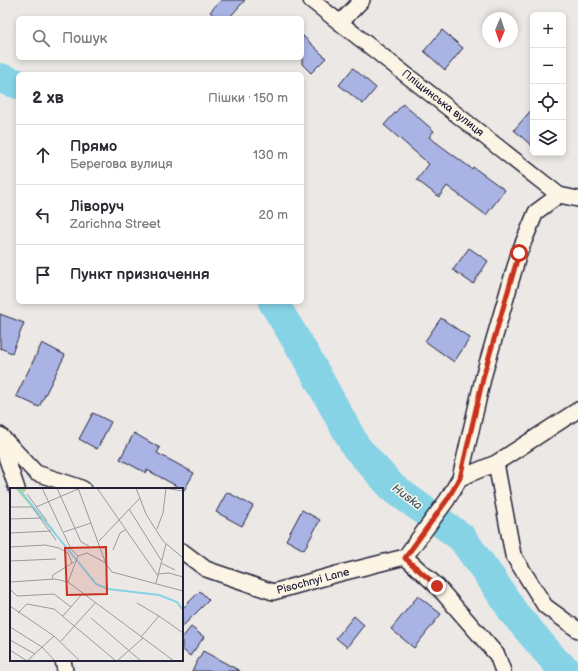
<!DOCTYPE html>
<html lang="uk">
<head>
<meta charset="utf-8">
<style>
	:root { --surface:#fff; --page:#f2f2f3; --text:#2b2b33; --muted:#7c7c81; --line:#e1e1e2 }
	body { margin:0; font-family:"Balsamiq Sans",sans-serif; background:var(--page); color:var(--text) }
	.controls { position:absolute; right:12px; top:12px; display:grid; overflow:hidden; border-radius:6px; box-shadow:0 2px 6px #0003 }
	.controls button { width:36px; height:36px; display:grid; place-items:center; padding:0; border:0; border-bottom:1px solid var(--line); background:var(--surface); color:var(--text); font:20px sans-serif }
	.compass { position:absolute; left:482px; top:12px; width:36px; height:36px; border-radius:50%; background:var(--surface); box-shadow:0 2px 6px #0003; rotate:182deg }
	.stop { position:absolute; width:12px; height:12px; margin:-9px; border:3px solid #c8321e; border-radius:50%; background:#fff }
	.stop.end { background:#c8321e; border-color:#fff; box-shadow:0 1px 4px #0008 }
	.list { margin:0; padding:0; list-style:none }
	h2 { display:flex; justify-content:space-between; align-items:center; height:52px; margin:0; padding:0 16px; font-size:17px }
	h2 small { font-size:13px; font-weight:400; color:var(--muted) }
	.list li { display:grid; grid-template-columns:26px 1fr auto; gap:12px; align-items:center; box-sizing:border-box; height:60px; padding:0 16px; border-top:1px solid var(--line) }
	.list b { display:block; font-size:15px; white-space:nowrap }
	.list p { margin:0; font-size:13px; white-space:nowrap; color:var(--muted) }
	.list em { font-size:13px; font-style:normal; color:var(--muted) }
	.icon { flex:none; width:22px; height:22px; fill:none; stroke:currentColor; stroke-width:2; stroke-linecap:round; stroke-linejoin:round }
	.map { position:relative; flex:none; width:578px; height:671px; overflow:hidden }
	.search { position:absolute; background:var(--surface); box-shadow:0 2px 6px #0003; left:16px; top:16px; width:288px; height:44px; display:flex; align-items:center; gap:10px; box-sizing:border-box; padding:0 14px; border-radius:6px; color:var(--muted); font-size:15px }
	.panel { position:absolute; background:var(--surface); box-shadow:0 2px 6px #0003; left:16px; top:72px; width:288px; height:232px; border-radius:6px }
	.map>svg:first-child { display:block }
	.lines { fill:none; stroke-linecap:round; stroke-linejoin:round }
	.river { stroke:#86d3e6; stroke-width:30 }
	.building { fill:#a9b3e4; stroke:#22223b }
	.street-casing { stroke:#22223b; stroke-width:18 }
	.street { stroke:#fcf5e5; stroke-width:15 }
	.route { stroke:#c8321e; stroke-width:5 }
	.labels { text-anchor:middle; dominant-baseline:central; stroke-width:3; stroke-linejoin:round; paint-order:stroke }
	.street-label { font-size:11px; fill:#22223b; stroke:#fcf5e5 }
	.water-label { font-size:12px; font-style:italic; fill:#40576e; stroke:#fcf5e5 }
	.inset-river { fill:none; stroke:#86d3e6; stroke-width:2 }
	.inset-road { fill:none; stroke:#9b99a1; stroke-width:1 }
	.view { fill:#c8321e; fill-opacity:0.15; stroke:#c8321e; stroke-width:2 }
	.inset-edge { fill:none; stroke:#22223b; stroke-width:2 }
</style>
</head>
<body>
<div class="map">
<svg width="578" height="671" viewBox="0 0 578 671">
	<rect width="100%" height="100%" fill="#ebe8e5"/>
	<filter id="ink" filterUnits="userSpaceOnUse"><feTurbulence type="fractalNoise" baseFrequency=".025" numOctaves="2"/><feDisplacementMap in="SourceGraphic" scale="8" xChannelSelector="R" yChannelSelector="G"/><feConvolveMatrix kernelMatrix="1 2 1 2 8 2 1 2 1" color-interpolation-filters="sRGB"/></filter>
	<g filter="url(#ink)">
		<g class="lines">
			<!-- river -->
			<path class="river" d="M0,78L18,84
				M273,302L306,356L356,447L393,488L461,537L491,578L514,613L555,661L567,671"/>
		</g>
		<!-- building -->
		<path class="building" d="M221,0H245L229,18H217L210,12Z
			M442,30L463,48L445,70L424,51Z
			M302,35L326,58L311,73L302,64Z
			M353,68L376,88L363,104L339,85Z
			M403,104L434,131L429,137L472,169L473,167L505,190L486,215L447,186L439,197L417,180L429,164L384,125Z
			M533,108V147L514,130Z
			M469,248L488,261L473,284L453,270Z
			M0,314L24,323L12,353L0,348Z
			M441,318L470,338L454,362L425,341Z
			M42,343L65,355L39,407L16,396Z
			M93,413L111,422L97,449L79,439Z
			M134,433L160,448L157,453L194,473L184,490L147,470L146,473L120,459Z
			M227,492L253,506L242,526L216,512Z
			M302,510L320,520L304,550L286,540Z
			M200,591L209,600L182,627V609Z
			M418,596L441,614L414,648L391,629Z
			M354,616L364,625L347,647L336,638Z
			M191,627L204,637L190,656L182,649V638Z
			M203,651L240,671H192Z"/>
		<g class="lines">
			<!-- street casing -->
			<g class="street-casing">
				<path id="street" d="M311,0L559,195L578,199
					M340,23L362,0
					M0,435L36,473L76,486L83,489
					M0,439L17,489
					M496,463L513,555L545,606L578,630
					M460,478L496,463L578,410
					M182,551L206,569L273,592L337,574L405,557
					M405,557L447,500L460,478L484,374L519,253L536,212L559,195
					M405,557L437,586L497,655L503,671
					M63,660L65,671"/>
			</g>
			<!-- street -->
			<use href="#street" class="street"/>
		</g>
	</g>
	<g class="lines" filter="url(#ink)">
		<!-- route -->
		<path class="route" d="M437,586L405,558L447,500L460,478L484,374L519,253"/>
	</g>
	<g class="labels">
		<!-- street labels -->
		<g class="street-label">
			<text transform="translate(443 103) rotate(38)">Пліщинська вулиця</text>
			<text transform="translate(313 581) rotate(-15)">Pisochnyi Lane</text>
		</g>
		<!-- water labels -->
		<g class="water-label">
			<text transform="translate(407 497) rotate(37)">Huska</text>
		</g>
	</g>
	<!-- overview -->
	<g transform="translate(10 488)">
		<rect width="173" height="173" fill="#ebe8e5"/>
		<path d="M5,0H18L13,5L44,42H41Z" fill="#bcd48b"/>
		<path class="inset-river" d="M8,0L86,96L98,101L149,107L167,114L173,122"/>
		<path class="inset-road" d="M32,0L61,61L68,68M47,0L71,54L79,58M68,0L96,76L102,84L173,103M87,0L148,88M126,0L136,26L153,53L173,70M154,0L173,3M17,6L37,33M0,19H22L46,52M26,19L68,1M119,21L151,72M0,31L31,30M147,41L153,25L156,0M54,44L81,35M0,45L41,43M89,53L130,10M0,59L35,57L49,60L58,65L62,75M103,62L110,45L115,42M68,68L77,65L96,75M0,73L46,71M151,75L165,82M148,86L159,85L173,89M42,91L43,87L64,74M0,94L45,91L58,94L164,173M58,94L68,68M146,95L156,56M0,101L7,108L44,106L61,119M127,115L149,128M0,118L44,148L70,173M8,125L17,116L44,121L106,173M53,128L73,105M81,130L131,173M0,139L32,159L45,173M131,149L149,128L173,145M0,152L25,166M51,153L86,114M0,162L17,173M17,173L44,148M107,173L133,150"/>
		<path class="view" d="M96,59L97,106L57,107L55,60Z"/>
		<rect width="173" height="173" class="inset-edge"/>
	</g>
</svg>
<div class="controls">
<button>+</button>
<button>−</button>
<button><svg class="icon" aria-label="locate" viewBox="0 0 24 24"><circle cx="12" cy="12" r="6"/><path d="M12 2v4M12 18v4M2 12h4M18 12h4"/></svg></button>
<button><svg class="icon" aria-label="layers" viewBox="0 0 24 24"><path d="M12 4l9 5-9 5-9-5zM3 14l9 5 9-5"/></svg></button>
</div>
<svg class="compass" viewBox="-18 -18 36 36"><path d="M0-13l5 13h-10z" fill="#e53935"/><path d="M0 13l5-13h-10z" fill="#7c7c81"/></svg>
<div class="stop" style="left:519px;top:253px"></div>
<div class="stop end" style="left:437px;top:586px"></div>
<div class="search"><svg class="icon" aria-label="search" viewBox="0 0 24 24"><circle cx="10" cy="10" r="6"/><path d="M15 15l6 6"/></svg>Пошук</div>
<section class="panel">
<h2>2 хв<small>Пішки · 150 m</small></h2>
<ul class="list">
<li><svg class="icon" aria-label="ahead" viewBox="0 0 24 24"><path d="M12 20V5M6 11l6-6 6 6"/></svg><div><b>Прямо</b><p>Берегова вулиця</p></div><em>130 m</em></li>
<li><svg class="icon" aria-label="left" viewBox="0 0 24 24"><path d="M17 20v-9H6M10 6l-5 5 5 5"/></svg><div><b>Ліворуч</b><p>Zarichna Street</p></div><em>20 m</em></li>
<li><svg class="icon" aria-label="arrive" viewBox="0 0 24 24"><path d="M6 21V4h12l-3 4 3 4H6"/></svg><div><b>Пункт призначення</b></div></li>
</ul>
</section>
</div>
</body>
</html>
